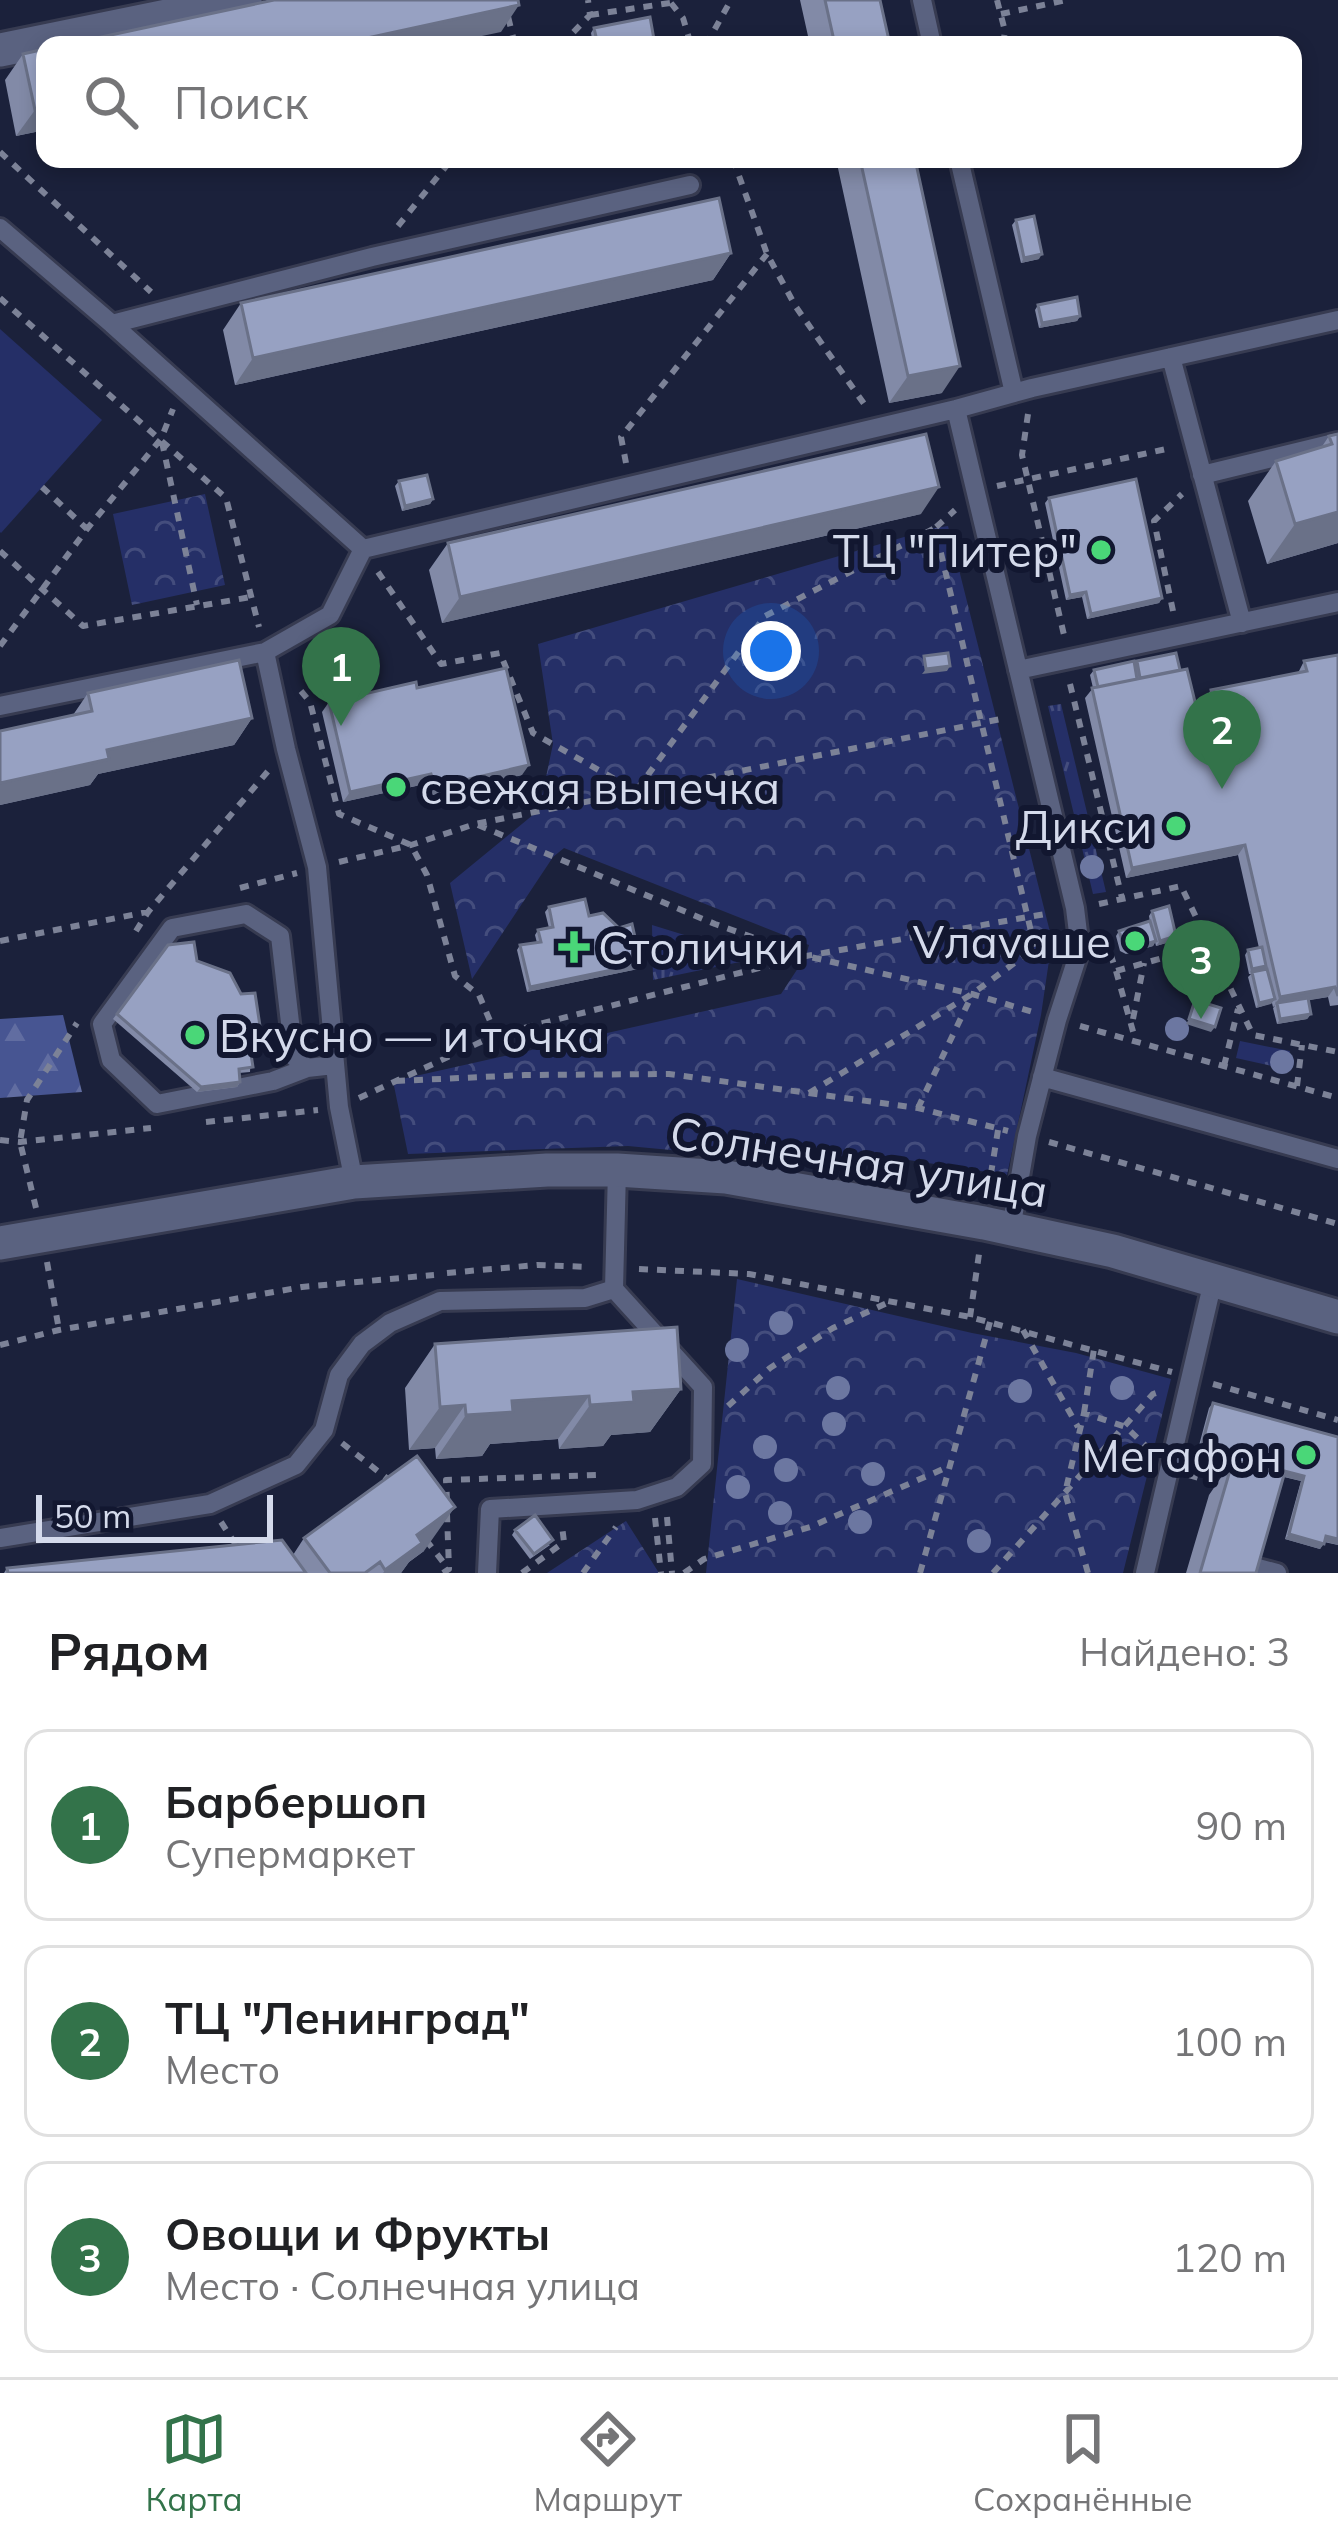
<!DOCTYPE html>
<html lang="ru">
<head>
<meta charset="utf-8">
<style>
	:root { --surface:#fff; --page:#f6f6f6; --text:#202124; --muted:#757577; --line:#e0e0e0; --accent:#33734a }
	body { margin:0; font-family:Mulish,sans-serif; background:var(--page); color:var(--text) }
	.scale { position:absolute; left:36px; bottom:30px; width:237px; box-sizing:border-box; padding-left:12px; border:6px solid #d4daeb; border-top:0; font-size:33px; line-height:42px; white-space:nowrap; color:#d4daeb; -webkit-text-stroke:9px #121730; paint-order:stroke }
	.you { position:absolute; left:771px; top:651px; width:42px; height:42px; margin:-30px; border:9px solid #fff; border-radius:50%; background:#1a73e8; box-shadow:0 0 0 18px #1a73e833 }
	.badge { display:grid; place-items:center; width:78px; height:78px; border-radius:50%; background:var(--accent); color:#fff; font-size:39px; font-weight:700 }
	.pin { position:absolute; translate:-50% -99px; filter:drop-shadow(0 3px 6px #0008) }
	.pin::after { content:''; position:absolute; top:63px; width:42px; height:36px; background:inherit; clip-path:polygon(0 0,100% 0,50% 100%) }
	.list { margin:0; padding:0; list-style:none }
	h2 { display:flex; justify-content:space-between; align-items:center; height:156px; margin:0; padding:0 48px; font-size:51px }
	h2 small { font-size:39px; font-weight:400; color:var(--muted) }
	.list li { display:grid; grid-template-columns:78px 1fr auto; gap:36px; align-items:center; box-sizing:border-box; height:192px; margin:0 24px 24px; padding:0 24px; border:3px solid var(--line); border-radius:24px }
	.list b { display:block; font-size:45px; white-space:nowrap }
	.list p { margin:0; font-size:39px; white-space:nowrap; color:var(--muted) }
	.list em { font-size:39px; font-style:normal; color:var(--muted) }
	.icon { flex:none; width:66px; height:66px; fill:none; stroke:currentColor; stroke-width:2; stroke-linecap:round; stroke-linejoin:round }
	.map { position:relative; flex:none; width:1338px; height:1573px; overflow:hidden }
	.search { position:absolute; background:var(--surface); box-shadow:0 6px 18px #0003; left:36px; right:36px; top:36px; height:132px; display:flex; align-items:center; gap:30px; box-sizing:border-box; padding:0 42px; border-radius:24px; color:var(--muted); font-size:45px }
	.sheet { height:804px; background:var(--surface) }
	nav { display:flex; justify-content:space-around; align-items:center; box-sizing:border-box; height:168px; border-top:3px solid var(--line); background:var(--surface); font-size:33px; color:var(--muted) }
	nav a { display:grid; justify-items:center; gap:6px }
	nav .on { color:var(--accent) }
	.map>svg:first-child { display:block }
	.grass { fill:url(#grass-tufts) }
	.forest { fill:url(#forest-firs) }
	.park { fill:url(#park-crowns) }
	.garden { fill:#252f67 }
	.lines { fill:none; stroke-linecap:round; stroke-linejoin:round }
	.service-casing { stroke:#373b51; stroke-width:24 }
	.minor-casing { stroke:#373b51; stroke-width:39 }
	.tertiary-casing { stroke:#373b51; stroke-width:39 }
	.path { stroke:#7c8297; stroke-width:6; stroke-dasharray:9 9; stroke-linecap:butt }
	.service { stroke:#5a6280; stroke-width:18 }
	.minor { stroke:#5a6280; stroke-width:33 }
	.tertiary { stroke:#5a6280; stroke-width:33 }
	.tree { fill:#6c77a1 }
	.wall { fill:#828aa7 }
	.shaded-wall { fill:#6a7188 }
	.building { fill:#97a1c2; stroke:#6a7188; stroke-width:3 }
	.poi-dot { fill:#4ad778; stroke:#121730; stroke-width:4.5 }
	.labels { text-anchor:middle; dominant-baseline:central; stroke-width:12; stroke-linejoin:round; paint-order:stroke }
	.poi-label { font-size:45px; fill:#d4daeb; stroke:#121730; text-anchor:end }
	.street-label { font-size:45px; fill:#d4daeb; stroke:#121730 }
</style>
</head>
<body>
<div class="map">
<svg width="1338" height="1573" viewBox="0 0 1338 1573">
	<defs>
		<pattern id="grass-tufts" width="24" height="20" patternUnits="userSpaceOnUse" patternTransform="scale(3)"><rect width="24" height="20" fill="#252f67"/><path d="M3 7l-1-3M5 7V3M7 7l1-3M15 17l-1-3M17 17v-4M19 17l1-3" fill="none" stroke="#444d7d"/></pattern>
		<pattern id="forest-firs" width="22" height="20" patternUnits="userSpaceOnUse" patternTransform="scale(3)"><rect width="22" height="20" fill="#475592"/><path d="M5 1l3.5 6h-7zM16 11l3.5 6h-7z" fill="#616da1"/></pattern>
		<pattern id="park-crowns" width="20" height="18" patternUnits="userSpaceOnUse" patternTransform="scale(3)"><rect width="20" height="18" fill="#252f67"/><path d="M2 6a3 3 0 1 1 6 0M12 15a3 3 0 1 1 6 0" fill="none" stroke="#444d7d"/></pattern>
	</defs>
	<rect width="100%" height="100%" fill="#1b213b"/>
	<!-- grass -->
	<path class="grass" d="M1061,704L1106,892L1093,894L1048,706Z
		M652,925L759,958L653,980Z
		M1240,1041L1290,1051L1286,1069L1236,1058Z"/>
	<!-- forest -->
	<path class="forest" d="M63,1015L82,1092L0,1098V1019Z"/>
	<!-- park -->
	<path class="park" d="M205,494L225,585L132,605L113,514Z
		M948,526L1052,940L1041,1015L1007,1175L869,1154L820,1164L628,1146L408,1154L393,1081L781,994L806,956L809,945L564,848L553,857L472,979L450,883L539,810L553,744L538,644L935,528Z
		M737,1279L972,1333L1076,1353L1171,1379L1123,1573H706Z
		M626,1521L659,1573H547Z"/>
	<!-- garden -->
	<path class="garden" d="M0,329L102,420L1,533L0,532Z"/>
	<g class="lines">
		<!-- service casing -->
		<g class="service-casing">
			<path id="service" d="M922,0L932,45
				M959,159L1014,393
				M0,228L112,324L363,549
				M112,324L372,257L690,185
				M1171,357L1242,623
				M956,409L1075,908L1080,949L1057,1020L1027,1136L1011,1229
				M1202,475L1338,442
				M1018,670L1338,602
				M0,706L265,652
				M307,1068L273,1081L157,1104L111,1060L102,1024L172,928L246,914L280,936L294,1057L307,1068L334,1065
				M1042,1077L1338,1159
				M354,1182L339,1107L317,867L286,749L265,652L330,615L363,549L956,409L1032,388L1338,320
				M0,1538L210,1504L296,1465L324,1430L339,1375L362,1344L390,1323L440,1301L585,1298L614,1289
				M1258,1568L1277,1573
				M487,1573L490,1509L637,1500L677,1487L702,1464L703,1387L614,1289L617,1170
				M1145,1573L1213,1281"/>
		</g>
		<!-- minor casing -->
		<g class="minor-casing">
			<path id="minor" d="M0,50L245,0"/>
		</g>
		<!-- tertiary casing -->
		<g class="tertiary-casing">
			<path id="tertiary" d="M0,1243L354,1182L547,1170H617L726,1177L984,1223L1113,1251L1338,1317"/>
		</g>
		<!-- path -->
		<path class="path" d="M504,0L515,45
			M997,0L1005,31L1003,45
			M671,3L683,18L691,45
			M1001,14L1067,0
			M590,15L670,3
			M561,45L590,15L588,0
			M706,45L731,0
			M0,152L151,292
			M733,159L767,254L796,307L867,408
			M398,226L452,159
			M0,298L226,498L259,627
			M1028,414L1022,455L1064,635
			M162,442L197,605
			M626,463L621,437L767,254
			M997,486L1171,448
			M42,487L87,529
			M0,551L83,626L251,597
			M378,572L441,664L500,653L533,733L636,791L765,616L935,528
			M1173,611L1154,521L1182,494
			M0,646L87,529L161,439L173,409
			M1070,684L1122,898
			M301,691L310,702L339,814L411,845L427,875L455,976L479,995L496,1035
			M478,825L715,924L806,956L972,994L1033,1012
			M339,862L411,845L475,824L1006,718
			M240,888L297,873
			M1099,904L1181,886L1253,1035L1338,1052
			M136,931L148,912L269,770
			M1105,937L1116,971L1209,945
			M0,941L152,911
			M1116,971L1136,1042
			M1133,1019L1144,963
			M1080,1026L1338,1098
			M1224,1066L1238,1009
			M396,1081L525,1075L669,1074L918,1108L1008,1131
			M1297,1086L1302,1045
			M809,1093L972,994L1035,948L935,528L955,510
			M359,1098L496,1035L806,956L1051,913
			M918,1108L971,997
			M206,1122L318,1110
			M0,1140L20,1142L151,1128
			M1049,1142L1338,1224
			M988,1192L998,1130
			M36,1208L20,1142L27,1100L77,1023
			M47,1262L59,1330
			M639,1269L749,1274L970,1317L1172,1372
			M447,1273L537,1265L589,1267
			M970,1317L979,1254
			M1023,1330L1078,1427
			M0,1345L59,1330L302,1287L434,1275
			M1213,1384L1338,1420
			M728,1406L770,1368L833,1328L887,1303
			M1084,1413L1094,1349
			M342,1443L393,1483
			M1189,1475L1223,1485
			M447,1501L446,1480L598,1475
			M667,1517L672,1573
			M655,1518L661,1573
			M221,1522L240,1551
			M426,1540L447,1567
			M443,1573L449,1569L447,1514
			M522,1573L564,1542L562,1526
			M583,1573L616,1527
			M684,1573L704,1559L810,1527L950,1466
			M920,1573L990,1322
			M993,1573L1153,1394L1162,1391
			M1088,1573L1065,1493L1084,1413L1126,1427L1149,1449"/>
		<!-- service -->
		<use href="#service" class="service"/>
		<!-- minor -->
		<use href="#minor" class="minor"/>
		<!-- tertiary -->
		<use href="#tertiary" class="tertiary"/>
	</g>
	<!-- trees -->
	<g class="tree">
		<circle cx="1092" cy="867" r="12"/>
		<circle cx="1177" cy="1029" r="12"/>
		<circle cx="1282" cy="1062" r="12"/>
		<circle cx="781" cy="1323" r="12"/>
		<circle cx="737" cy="1350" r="12"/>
		<circle cx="838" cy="1388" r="12"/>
		<circle cx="1122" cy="1388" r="12"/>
		<circle cx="1020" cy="1391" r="12"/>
		<circle cx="834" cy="1424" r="12"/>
		<circle cx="765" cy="1447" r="12"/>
		<circle cx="786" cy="1470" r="12"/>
		<circle cx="873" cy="1474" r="12"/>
		<circle cx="738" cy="1487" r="12"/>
		<circle cx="780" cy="1513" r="12"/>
		<circle cx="860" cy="1522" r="12"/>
		<circle cx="979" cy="1541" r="12"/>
	</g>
	<!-- wall -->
	<path class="wall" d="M800,0H880L890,45H810Z
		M594,28L655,45H593L591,33Z
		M23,54L45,130L16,136L5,80Z
		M836,159H915L942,393L889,403Z
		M1016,220L1039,259L1021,263L1012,225Z
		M731,253L713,280L235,385L223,330L241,303Z
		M1038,305L1080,316L1077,321L1039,328L1035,310Z
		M1338,434V543L1267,564L1248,501L1276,461L1321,448L1329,436Z
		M399,481L433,499L430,504L402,511L395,486Z
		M1049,498L1162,598L1159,603L1087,619L1082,597L1066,600L1045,503Z
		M921,514L442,623L429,570L448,543Z
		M1338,655V1005L1330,1006L1328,997L1308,1000L1311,1014L1307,1019L1277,1024L1273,1008L1275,1006L1273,1007L1272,1003L1256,1008L1248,977L1251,974H1249L1245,955L1248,950L1259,948L1238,855L1126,878L1085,698L1093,688L1090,675L1094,670L1134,664L1137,661L1180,670L1198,714L1207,712L1204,700L1211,690L1298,673L1304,661Z
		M88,693L252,718L234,745L98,774L90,785L0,805V731L73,715Z
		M329,702L522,775L428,796L425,784L343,802L322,712Z
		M549,907L589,916L638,969L527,992L517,950L520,945L537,943L535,935L538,930L549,928L545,912Z
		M1152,911L1176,936L1173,941L1156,946L1155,942L1153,946L1126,954L1120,951L1116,936L1119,931L1150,922L1149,916Z
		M168,945L197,961L260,1051L251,1052L250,1072L239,1073L240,1082L237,1087L197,1092L113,1019Z
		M435,1344L681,1389L650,1432L611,1435L603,1446L559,1449L558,1439L490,1444L482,1456L436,1459L435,1448L409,1450L405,1388Z
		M1213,1403L1338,1437V1545L1324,1542L1320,1549L1285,1539L1301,1481L1284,1477L1256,1573H1186L1209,1495L1222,1476L1193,1468L1209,1408Z
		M515,1530L550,1545L530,1559L512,1535Z
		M304,1538L424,1551L409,1562L401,1573H4L7,1568L293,1555Z"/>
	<!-- shaded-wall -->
	<path class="shaded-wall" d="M519,5L501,32L439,45H335Z
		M45,107V130L16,136L35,110Z
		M731,253L713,280L235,385L253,358Z
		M1042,254L1039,259L1021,263L1024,258Z
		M1080,316L1077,321L1039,328L1042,323Z
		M960,366L942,393L889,403L908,376Z
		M939,487L921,514L442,623L460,597Z
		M433,499L430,504L402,511L405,506Z
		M1338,512V543L1267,564L1295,524Z
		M1086,592L1082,597L1066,600L1070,595Z
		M1162,598L1159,603L1087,619L1091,614Z
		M950,666L947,671L922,674L926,669Z
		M252,718L234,745L98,774L90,785L0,805V783L107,750Z
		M529,765L522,775L428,796L435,787Z
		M431,774L425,784L343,802L350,792Z
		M1245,845L1238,855L1126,878L1132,868Z
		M1176,936L1173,941L1156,946L1160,941Z
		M1156,941L1153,946L1126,954L1130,949Z
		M641,964L638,969L527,992L530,987Z
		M1335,987L1328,997L1277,1006V1003L1273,1007L1280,997Z
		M1275,999L1271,1004L1256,1008L1259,1003Z
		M1311,1014L1307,1019L1277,1024L1280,1019Z
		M1189,1019L1215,1027L1211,1032L1186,1024Z
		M240,1082L237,1087L197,1092L201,1087Z
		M681,1389L650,1432L611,1435L603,1446L559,1449L590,1405L633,1392Z
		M589,1396L558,1439L490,1444L482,1456L436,1459L466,1415L512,1401Z
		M465,1405L435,1448L409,1450L440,1407Z
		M1249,1462L1304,1476L1301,1481L1245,1467Z
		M1197,1463L1226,1471L1222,1476L1193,1468Z
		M455,1507L424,1551L409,1562L401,1573H383L417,1535Z
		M1289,1534L1324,1544L1320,1549L1285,1539Z
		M1326,1536L1338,1539V1545L1323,1541Z"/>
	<!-- building -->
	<path class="building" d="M274,0H518L519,5L335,45H64Z
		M825,0H880L890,45H835Z
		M650,17L655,45H598L594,28Z
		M45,49V107L35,110L23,54Z
		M860,159H915L960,366L908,376Z
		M719,198L731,253L253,358L241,303Z
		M1034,216L1042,254L1024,258L1016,220Z
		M1077,297L1080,316L1042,323L1038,305Z
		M926,434L939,487L460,597L448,543Z
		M1338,434V512L1295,524L1276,461L1332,444L1329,436Z
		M427,475L433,499L405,506L399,481Z
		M1136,479L1162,598L1091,614L1086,592L1070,595L1049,498Z
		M948,653L950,666L926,669L924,656Z
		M1176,653L1180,670L1140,678L1137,661Z
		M1338,655V996L1335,987L1280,997L1245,845L1132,868L1092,688L1187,669L1198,714L1216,711L1211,690L1307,671L1304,661Z
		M239,660L252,718L107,750L109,759L0,783V731L92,711L88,693Z
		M1134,661L1137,679L1098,687L1094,670Z
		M506,668L529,765L435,787L431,774L350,792L329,702L416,682L417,688Z
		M585,899L589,916L603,913L619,928L632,924L641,964L530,987L520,945L541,942L538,930L553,927L549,907Z
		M1169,906L1176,936L1160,941L1152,911Z
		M1150,921L1156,941L1130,949L1124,946L1119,931Z
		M194,942L197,961L230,973L241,994L255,993L263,1046L250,1048L253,1067L239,1069L240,1082L201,1087L117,1014L168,945Z
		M1262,947L1266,966L1252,969L1248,950Z
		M1267,969L1275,999L1259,1003L1252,972Z
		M1308,998L1311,1014L1280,1019L1277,1003Z
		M1195,1000L1221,1008L1215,1027L1189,1019Z
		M677,1327L681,1389L633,1392L634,1402L590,1405L589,1396L512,1401L513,1412L466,1415L465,1405L440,1407L435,1344Z
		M1213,1403L1338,1437V1539L1326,1536L1324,1544L1289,1534L1304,1476L1249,1462L1248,1465L1233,1460L1226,1471L1197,1463Z
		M417,1456L455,1507L417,1535L422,1543L385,1570L380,1562L365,1573H330L304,1538Z
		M1233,1460L1284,1475L1256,1573H1200Z
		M535,1515L553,1540L534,1554L515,1530Z
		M282,1540L306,1573H8L7,1568Z"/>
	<!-- markers -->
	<g class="poi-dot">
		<circle cx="1101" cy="550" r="12"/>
		<circle cx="396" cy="787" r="12"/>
		<circle cx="1176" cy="826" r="12"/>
		<circle cx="1135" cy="941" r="12"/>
		<path d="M568 929h12v12h12v12h-12v12h-12v-12h-12v-12h12z"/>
		<circle cx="195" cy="1035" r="12"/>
		<circle cx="1306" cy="1455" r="12"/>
	</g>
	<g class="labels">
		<!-- poi labels -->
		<g class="poi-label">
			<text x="1077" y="550">ТЦ "Питер"</text>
			<text x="420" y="787" text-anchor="start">свежая выпечка</text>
			<text x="1152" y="826">Дикси</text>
			<text x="1111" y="941">Vлаvаше</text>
			<text x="598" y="947" text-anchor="start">Столички</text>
			<text x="219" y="1035" text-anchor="start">Вкусно — и точка</text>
			<text x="1282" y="1455">Мегафон</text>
		</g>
		<!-- street labels -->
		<g class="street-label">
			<text transform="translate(859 1161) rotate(9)">Солнечная улица</text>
		</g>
	</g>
</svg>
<div class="scale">50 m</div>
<div class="you"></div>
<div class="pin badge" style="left:341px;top:726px">1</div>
<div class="pin badge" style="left:1222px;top:789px">2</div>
<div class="pin badge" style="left:1201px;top:1019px">3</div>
<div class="search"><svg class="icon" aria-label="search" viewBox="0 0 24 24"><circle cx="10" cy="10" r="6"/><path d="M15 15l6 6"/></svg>Поиск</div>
</div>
<section class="sheet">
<h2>Рядом<small>Найдено: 3</small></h2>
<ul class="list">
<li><span class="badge">1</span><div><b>Барбершоп</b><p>Супермаркет</p></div><em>90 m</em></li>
<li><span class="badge">2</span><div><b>ТЦ &quot;Ленинград&quot;</b><p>Место</p></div><em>100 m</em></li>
<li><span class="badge">3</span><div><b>Овощи и Фрукты</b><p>Место · Солнечная улица</p></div><em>120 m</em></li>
</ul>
</section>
<nav>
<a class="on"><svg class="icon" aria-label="map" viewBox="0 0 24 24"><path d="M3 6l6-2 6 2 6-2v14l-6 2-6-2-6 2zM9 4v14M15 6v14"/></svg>Карта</a>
<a><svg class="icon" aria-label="directions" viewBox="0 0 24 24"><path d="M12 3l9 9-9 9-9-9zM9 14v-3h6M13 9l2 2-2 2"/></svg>Маршрут</a>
<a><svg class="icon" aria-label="saved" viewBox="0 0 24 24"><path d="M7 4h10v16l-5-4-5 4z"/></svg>Сохранённые</a>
</nav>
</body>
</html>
